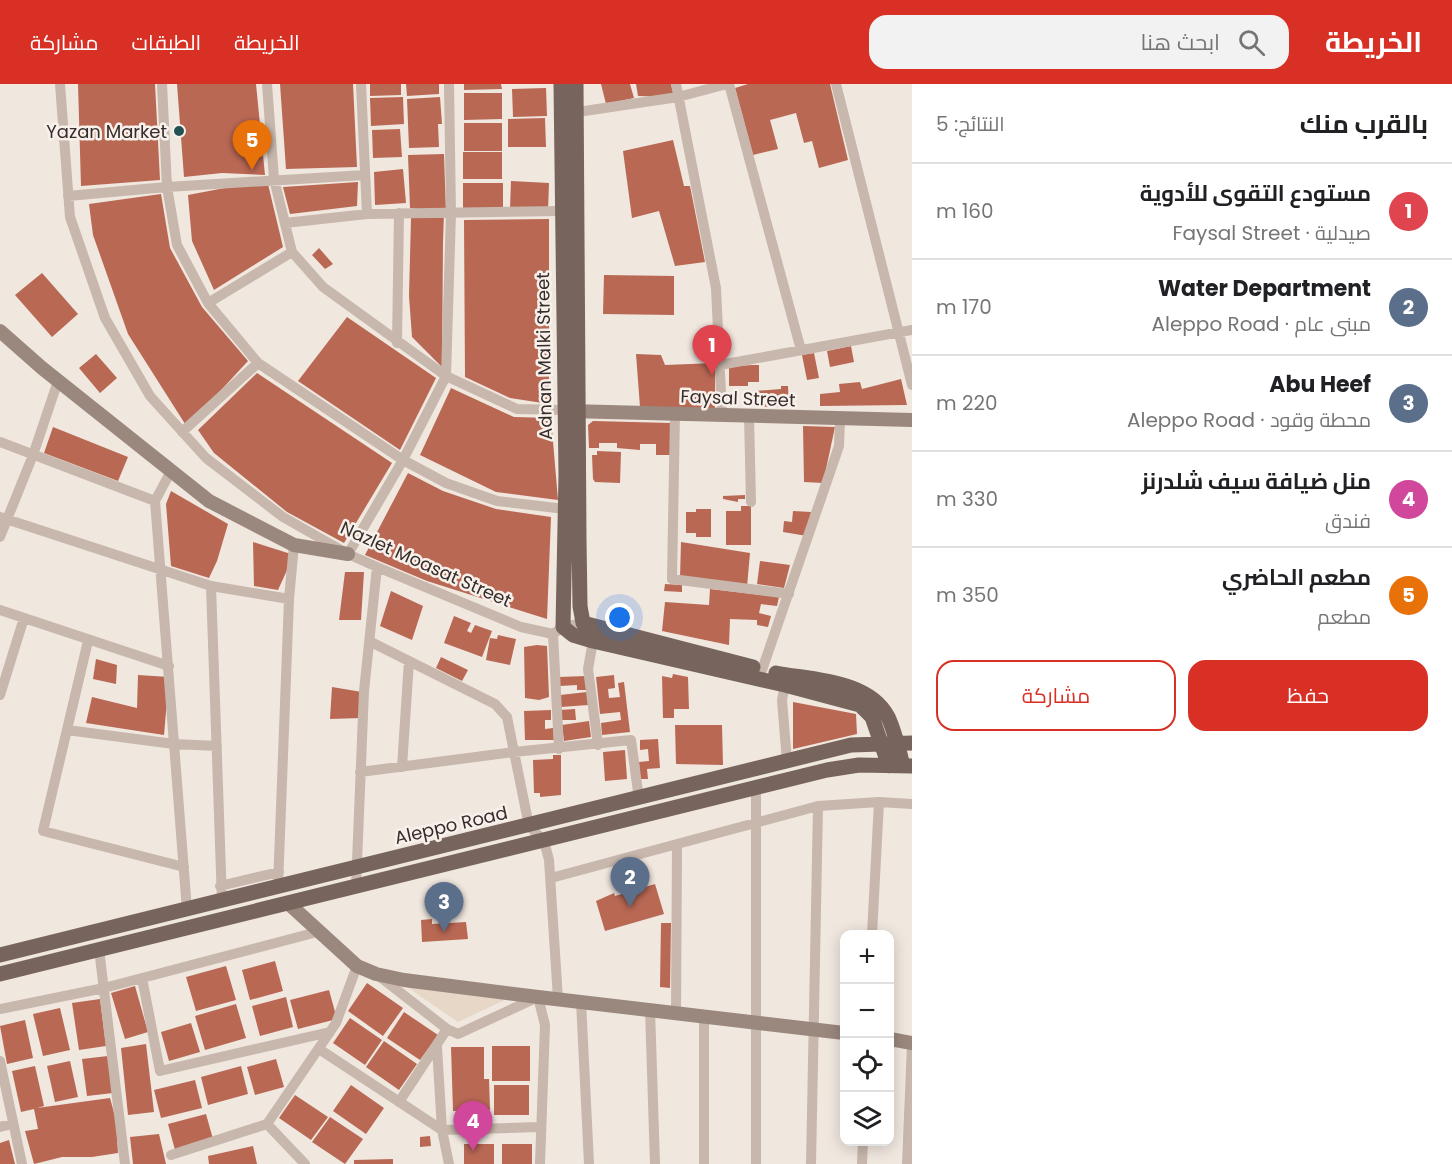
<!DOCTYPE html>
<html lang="ar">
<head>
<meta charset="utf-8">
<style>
	:root { --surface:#fff; --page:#f2f2f2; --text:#202124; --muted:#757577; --line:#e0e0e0; --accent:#d93025 }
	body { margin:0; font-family:Poppins,Cairo,sans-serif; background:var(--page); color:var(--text); direction:rtl }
	.controls { position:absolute; right:18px; bottom:18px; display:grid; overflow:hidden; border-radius:12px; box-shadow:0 3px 15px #0003 }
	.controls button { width:54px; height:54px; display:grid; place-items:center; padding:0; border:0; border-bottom:2px solid var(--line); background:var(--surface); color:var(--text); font:30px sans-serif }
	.you { position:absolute; left:620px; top:534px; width:21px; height:21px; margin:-15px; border:4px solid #fff; border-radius:50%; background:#1a73e8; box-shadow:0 0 0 9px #1a73e833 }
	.badge { display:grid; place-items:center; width:39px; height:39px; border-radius:50%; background:var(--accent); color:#fff; font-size:20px; font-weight:700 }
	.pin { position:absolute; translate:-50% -50px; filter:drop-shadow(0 2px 3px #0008) }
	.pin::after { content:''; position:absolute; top:32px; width:21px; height:18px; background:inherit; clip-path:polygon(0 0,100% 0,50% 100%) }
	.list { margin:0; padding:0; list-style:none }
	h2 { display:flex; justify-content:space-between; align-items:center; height:78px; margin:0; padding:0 24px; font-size:26px }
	h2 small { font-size:20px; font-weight:400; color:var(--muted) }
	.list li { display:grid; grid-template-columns:39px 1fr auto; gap:18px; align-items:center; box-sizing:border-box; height:96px; padding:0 24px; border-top:2px solid var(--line) }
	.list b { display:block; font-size:22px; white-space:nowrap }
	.list p { margin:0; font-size:20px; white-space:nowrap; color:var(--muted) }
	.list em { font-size:20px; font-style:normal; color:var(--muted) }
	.actions { display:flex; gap:12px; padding:18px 24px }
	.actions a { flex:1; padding:14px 0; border:2px solid var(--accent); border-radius:18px; text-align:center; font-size:21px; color:var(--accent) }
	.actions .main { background:var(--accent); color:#fff }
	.icon { flex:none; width:33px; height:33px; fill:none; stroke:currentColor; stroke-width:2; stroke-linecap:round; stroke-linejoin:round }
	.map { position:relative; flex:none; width:912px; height:1080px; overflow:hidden; direction:ltr }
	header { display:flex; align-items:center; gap:36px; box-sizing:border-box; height:84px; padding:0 30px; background:var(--accent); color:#fff }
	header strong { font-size:28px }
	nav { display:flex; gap:33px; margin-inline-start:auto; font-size:21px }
	.search { width:420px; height:54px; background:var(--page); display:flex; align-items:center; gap:15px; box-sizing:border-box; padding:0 21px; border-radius:18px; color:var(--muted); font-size:22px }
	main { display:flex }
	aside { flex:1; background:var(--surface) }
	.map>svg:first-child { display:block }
	.plaza { fill:#e6d7c7 }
	.building { fill:#b96854 }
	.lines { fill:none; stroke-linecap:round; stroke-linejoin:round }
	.street { stroke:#c7b7ac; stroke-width:10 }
	.secondary { stroke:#9a877d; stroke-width:14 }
	.primary { stroke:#76645d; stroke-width:15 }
	.poi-dot { fill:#245253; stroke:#f8f1eb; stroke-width:2 }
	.labels { text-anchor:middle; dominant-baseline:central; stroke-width:5; stroke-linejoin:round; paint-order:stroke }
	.poi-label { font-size:18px; fill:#362d2a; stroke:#f8f1eb; text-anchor:end }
	.street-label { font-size:18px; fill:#362d2a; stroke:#f8f1eb }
</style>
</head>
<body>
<header>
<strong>الخريطة</strong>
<div class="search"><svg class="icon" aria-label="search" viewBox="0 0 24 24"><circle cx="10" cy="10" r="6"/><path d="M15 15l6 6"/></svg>ابحث هنا</div>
<nav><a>الخريطة</a><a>الطبقات</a><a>مشاركة</a></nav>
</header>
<main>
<aside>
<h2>بالقرب منك<small>النتائج: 5</small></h2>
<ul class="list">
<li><span class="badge" style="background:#e0444e">1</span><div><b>مستودع التقوى للأدوية</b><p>صيدلية · Faysal Street</p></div><em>160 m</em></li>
<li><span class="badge" style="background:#5c6f8a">2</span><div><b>Water Department</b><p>مبنى عام · Aleppo Road</p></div><em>170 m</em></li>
<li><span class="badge" style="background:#5c6f8a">3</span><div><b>Abu Heef</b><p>محطة وقود · Aleppo Road</p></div><em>220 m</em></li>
<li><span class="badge" style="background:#d1479c">4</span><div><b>منل ضيافة سيف شلدرنز</b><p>فندق</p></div><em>330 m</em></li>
<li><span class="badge" style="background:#e8710a">5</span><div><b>مطعم الحاضري</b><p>مطعم</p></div><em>350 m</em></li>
</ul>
<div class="actions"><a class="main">حفظ</a><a>مشاركة</a></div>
</aside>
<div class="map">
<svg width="912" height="1080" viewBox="0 0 912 1080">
	<rect width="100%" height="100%" fill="#f0e7df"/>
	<!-- plaza -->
	<path class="plaza" d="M404,901L509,914L458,938Z"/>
	<!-- building -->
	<path class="building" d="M78,0H155L160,96L81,102Z
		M177,0H256L265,91L222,89L184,93Z
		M280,0H353L357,83L286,85Z
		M370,0H401V11L370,12Z
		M406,0H439V10L407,12Z
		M464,0H501L502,5L464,6Z
		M601,0H630L634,14L606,20Z
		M636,0H671L674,13L638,12Z
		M748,0H830L848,76L819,84L812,57L804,59L796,29L770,36L778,65L753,71L735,4Z
		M546,4L547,32L513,33L512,5Z
		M464,9H502V35L464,36Z
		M403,13L404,40L371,42L370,14Z
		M440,13L442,40H438L439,63L409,64L407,15Z
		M545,34L546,63H508V35Z
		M464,39H502V67H464Z
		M400,45L402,73L373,74L372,46Z
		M673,56L684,102H690L705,178L675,182L659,127L632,134L623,67Z
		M463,68H502V95H463Z
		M444,70L446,129L410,124L408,71Z
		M403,85L406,119L375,121L374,88Z
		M267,96L283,163L214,206L192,157L188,111Z
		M511,97L549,99L548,127L510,125Z
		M358,98L357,122L290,130L283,103Z
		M463,99H503V126H463Z
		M161,110L170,164L202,223L248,277L187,343L128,250L93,151L89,120Z
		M444,129L443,158L442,283L412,253L409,212L411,134Z
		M549,135V320L510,314L465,293L464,136Z
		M319,164L333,180L325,185L312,171Z
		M42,189L78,230L52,253L15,211Z
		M604,191L674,192V231L603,230Z
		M347,233L436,294L400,366L298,297Z
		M851,262L854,278L830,283L827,267Z
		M814,269L819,294L807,296L802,271Z
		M96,270L117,294L100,309L79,284Z
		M636,270L661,271L665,281L715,279V325L640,323Z
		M751,281H759V298H748V302H729V283Z
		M257,289L392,379L344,459L287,428L214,369L198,346Z
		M901,295L907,321L820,322V310L840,308L839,300L860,298L862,305Z
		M781,302H788L789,322L755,323L754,307L781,305Z
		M451,304L514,333L551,334L558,416L496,408L420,371Z
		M593,337L671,339V371H656V360H640V366L617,364V359H599V364H589L588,341Z
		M803,342L835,343L823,399L804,398Z
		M53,343L128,373L118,397L44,369Z
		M597,367L621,368L620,399L595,398L593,395L592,371H597Z
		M408,389L443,407L496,425L551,433L547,535L427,497L365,471Z
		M171,407L228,440L217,477L209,494L171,482L166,420Z
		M745,411V415H738V418L723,415V412Z
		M741,422H751V461H726V427H741Z
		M696,425H711V453H696V449H686V428H696Z
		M793,427L811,428L807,452L783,448L784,437L792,438Z
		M253,458L294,471L278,506L254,502Z
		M681,458L750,469L747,503L680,494Z
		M760,477L790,481L784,504L757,500Z
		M345,488H364L361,536H339Z
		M665,500L682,501V508L664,507Z
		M710,505L779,513L777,522L761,520L759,529L771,532L768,543L757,541V536L730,535L729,561L662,547L665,518L709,521Z
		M391,507L423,522L412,556L380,542Z
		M454,532L471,539L467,547L471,549L475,541L492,547L482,573L444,559Z
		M498,551L516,555L510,581L486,576L490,554L497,555Z
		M537,561L547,562L549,613L539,616L525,614L524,563Z
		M441,573L468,586L462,597L436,584Z
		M96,575L117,581L116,600L93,595Z
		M673,590L688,593L689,625H674V634H663L662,592L672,594Z
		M138,591L169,593L164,651L86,639L92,613L137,624Z
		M614,591L615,604L608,605L609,614L620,613L618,599L624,598L630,648L602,651L601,639L621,636L620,628L600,630L596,593Z
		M586,592V606H577V601L560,602L559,593Z
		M332,603L362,608L361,634L330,635Z
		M587,608L588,621L561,623L560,611Z
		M793,618L856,630L857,650L793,665Z
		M575,625L576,636H560L559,626Z
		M551,626V636H545V645L553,644L554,656H525L524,627Z
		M589,637L591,653L564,657L562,641Z
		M675,641H722L723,681L676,680Z
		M658,655L660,684L647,685L648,695H640L639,678L649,677L648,665L640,666V656Z
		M625,666L627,695L605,697L603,668Z
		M553,671H561V711L540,713V709H534L533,676L553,675Z
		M655,800L664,830L605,847L596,817L614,809L615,812Z
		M432,835V840L466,838L468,855L422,858L421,836Z
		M661,839H671L670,904L660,903Z
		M275,877L283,907L250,916L242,886Z
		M226,882L236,916L196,927L186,893Z
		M367,899L403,924L383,952L348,927Z
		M135,902L148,948L125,955L111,909Z
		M329,906L337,935L298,945L290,916Z
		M286,913L293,943L260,952L252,922Z
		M100,915L106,962L79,966L72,919Z
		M236,920L246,954L205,966L195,932Z
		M60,924L70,966L43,972L33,930Z
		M404,928L438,951L420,976L387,954Z
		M350,934L382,956L365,981L333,959Z
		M25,936L33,974L7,980L0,942Z
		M191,939L200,968L169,977L161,948Z
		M384,957L417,980L399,1006L366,983Z
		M146,960L154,1028L128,1031L121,964Z
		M492,962H530V997H492Z
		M451,963H484V995H489L490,1026L453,1027Z
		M108,972L113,1009L87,1012L82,975Z
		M276,975L284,1003L255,1011L247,983Z
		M70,977L78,1013L55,1018L47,982Z
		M35,982L44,1022L37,1024L110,1014L116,1036L118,1069L92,1073H62L34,1080L25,1047L38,1045L34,1025L21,1028L12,987Z
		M241,982L248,1010L208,1021L201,993Z
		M195,996L202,1024L161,1034L154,1006Z
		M351,1001L384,1024L366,1050L333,1027Z
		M494,1001H529V1031H494Z
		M295,1011L328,1033L311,1056L279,1034Z
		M206,1030L213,1055L175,1066L168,1040Z
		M330,1033L363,1055L345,1080L312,1058Z
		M159,1050L166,1080H133L130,1053Z
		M430,1052L431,1062L420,1063V1053Z
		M9,1056L15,1080H0V1059Z
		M464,1060H494V1080H464Z
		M502,1060H532V1080H502Z
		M253,1062L257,1080H209L208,1072Z
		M393,1075V1080H354V1076Z"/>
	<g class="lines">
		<!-- street -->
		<path class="street" d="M60,0L70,133L105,234L150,312L206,374L283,433L348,470L377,483L521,543L553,550L563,543L583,539
			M162,0L167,103L177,161L208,219L258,279L403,376L446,399L497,417L565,425
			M267,0L274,95L292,168L323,203L446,292L517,325L564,326
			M361,0L367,130
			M676,0L716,204L722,331
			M729,0L801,266
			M836,0L912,301
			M571,29L678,13L727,0
			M68,112L167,103L365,91
			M285,139L367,130L561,127
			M208,219L292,168
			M397,259L399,129
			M720,281L912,246
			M675,330L672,495L789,510
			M749,332L751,418
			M182,348L258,279
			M0,358L155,417
			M171,387L155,417L187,826
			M0,433L211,502L289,515
			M0,453L33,371L58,297
			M348,470L403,376L446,292L451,129L449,0
			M211,502L222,817
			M0,526L169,582
			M553,550L559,665
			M88,557L43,747L184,783
			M593,557L588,585L598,661
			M371,558L495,620L507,633L529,742L544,757L549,776L558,915
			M762,586L839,362L840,335
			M785,601L782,616L787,678
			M0,611L24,534
			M67,646L174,660L217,662
			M402,683L409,577
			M360,688L514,668L631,656L639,715
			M756,704V1080
			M551,794L818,722L879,718L912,720
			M220,802L279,788
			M278,802L289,515L294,461
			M356,802L364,607L377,483
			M872,850L879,718
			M99,865L125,1080
			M379,892L447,945L458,950L538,913L545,941L540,1080
			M142,894L160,987L330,948
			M581,917L589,1080
			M0,925L104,904L321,847
			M650,925L655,1080
			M676,929L677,762
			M704,933V1080
			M437,963L442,1046L539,1043
			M319,965L442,1046L449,1080
			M0,977L22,1080
			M399,1018L447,945
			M0,1043L12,1040
			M171,1071L267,1040
			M305,1080L267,1040L336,939L357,882
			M811,1080L818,722
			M862,1080L863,1058
			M907,1080L912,961"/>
		<!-- secondary -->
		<path class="secondary" d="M0,247L42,284L209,417L294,461L348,470
			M569,327L912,336
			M288,819L357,882L376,890L404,896L538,913L844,949
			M890,955L912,959"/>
		<!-- primary -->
		<path class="primary" d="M561,0L566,391L563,543L573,551L593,557L785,601L860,621L872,633L889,682
			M576,0L579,455L580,522L583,539L753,583
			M776,589C813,596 869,596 888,633C895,648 899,666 903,682
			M0,871L851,661L912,659
			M0,890L827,686L859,681L912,682"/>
	</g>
	<!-- markers -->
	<circle class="poi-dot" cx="179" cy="47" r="6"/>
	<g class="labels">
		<!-- poi labels -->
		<g class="poi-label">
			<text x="167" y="47">Yazan Market</text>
		</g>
		<!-- street labels -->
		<g class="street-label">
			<text transform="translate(544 272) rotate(-91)">Adnan Malki Street</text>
			<text transform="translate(738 314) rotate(2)">Faysal Street</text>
			<text transform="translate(426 480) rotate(24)">Nazlet Moasat Street</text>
			<text transform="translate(451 741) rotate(-13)">Aleppo Road</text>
		</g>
	</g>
</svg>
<div class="controls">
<button>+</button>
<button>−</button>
<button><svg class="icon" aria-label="locate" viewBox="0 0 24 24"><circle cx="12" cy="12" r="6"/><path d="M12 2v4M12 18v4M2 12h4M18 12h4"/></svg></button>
<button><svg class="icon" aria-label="layers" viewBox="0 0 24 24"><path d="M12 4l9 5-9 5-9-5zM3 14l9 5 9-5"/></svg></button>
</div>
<div class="you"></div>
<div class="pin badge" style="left:712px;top:291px;background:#e0444e">1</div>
<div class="pin badge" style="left:630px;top:823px;background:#5c6f8a">2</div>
<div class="pin badge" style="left:444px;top:848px;background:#5c6f8a">3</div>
<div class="pin badge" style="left:473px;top:1067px;background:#d1479c">4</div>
<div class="pin badge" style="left:252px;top:86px;background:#e8710a">5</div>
</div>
</main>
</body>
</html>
